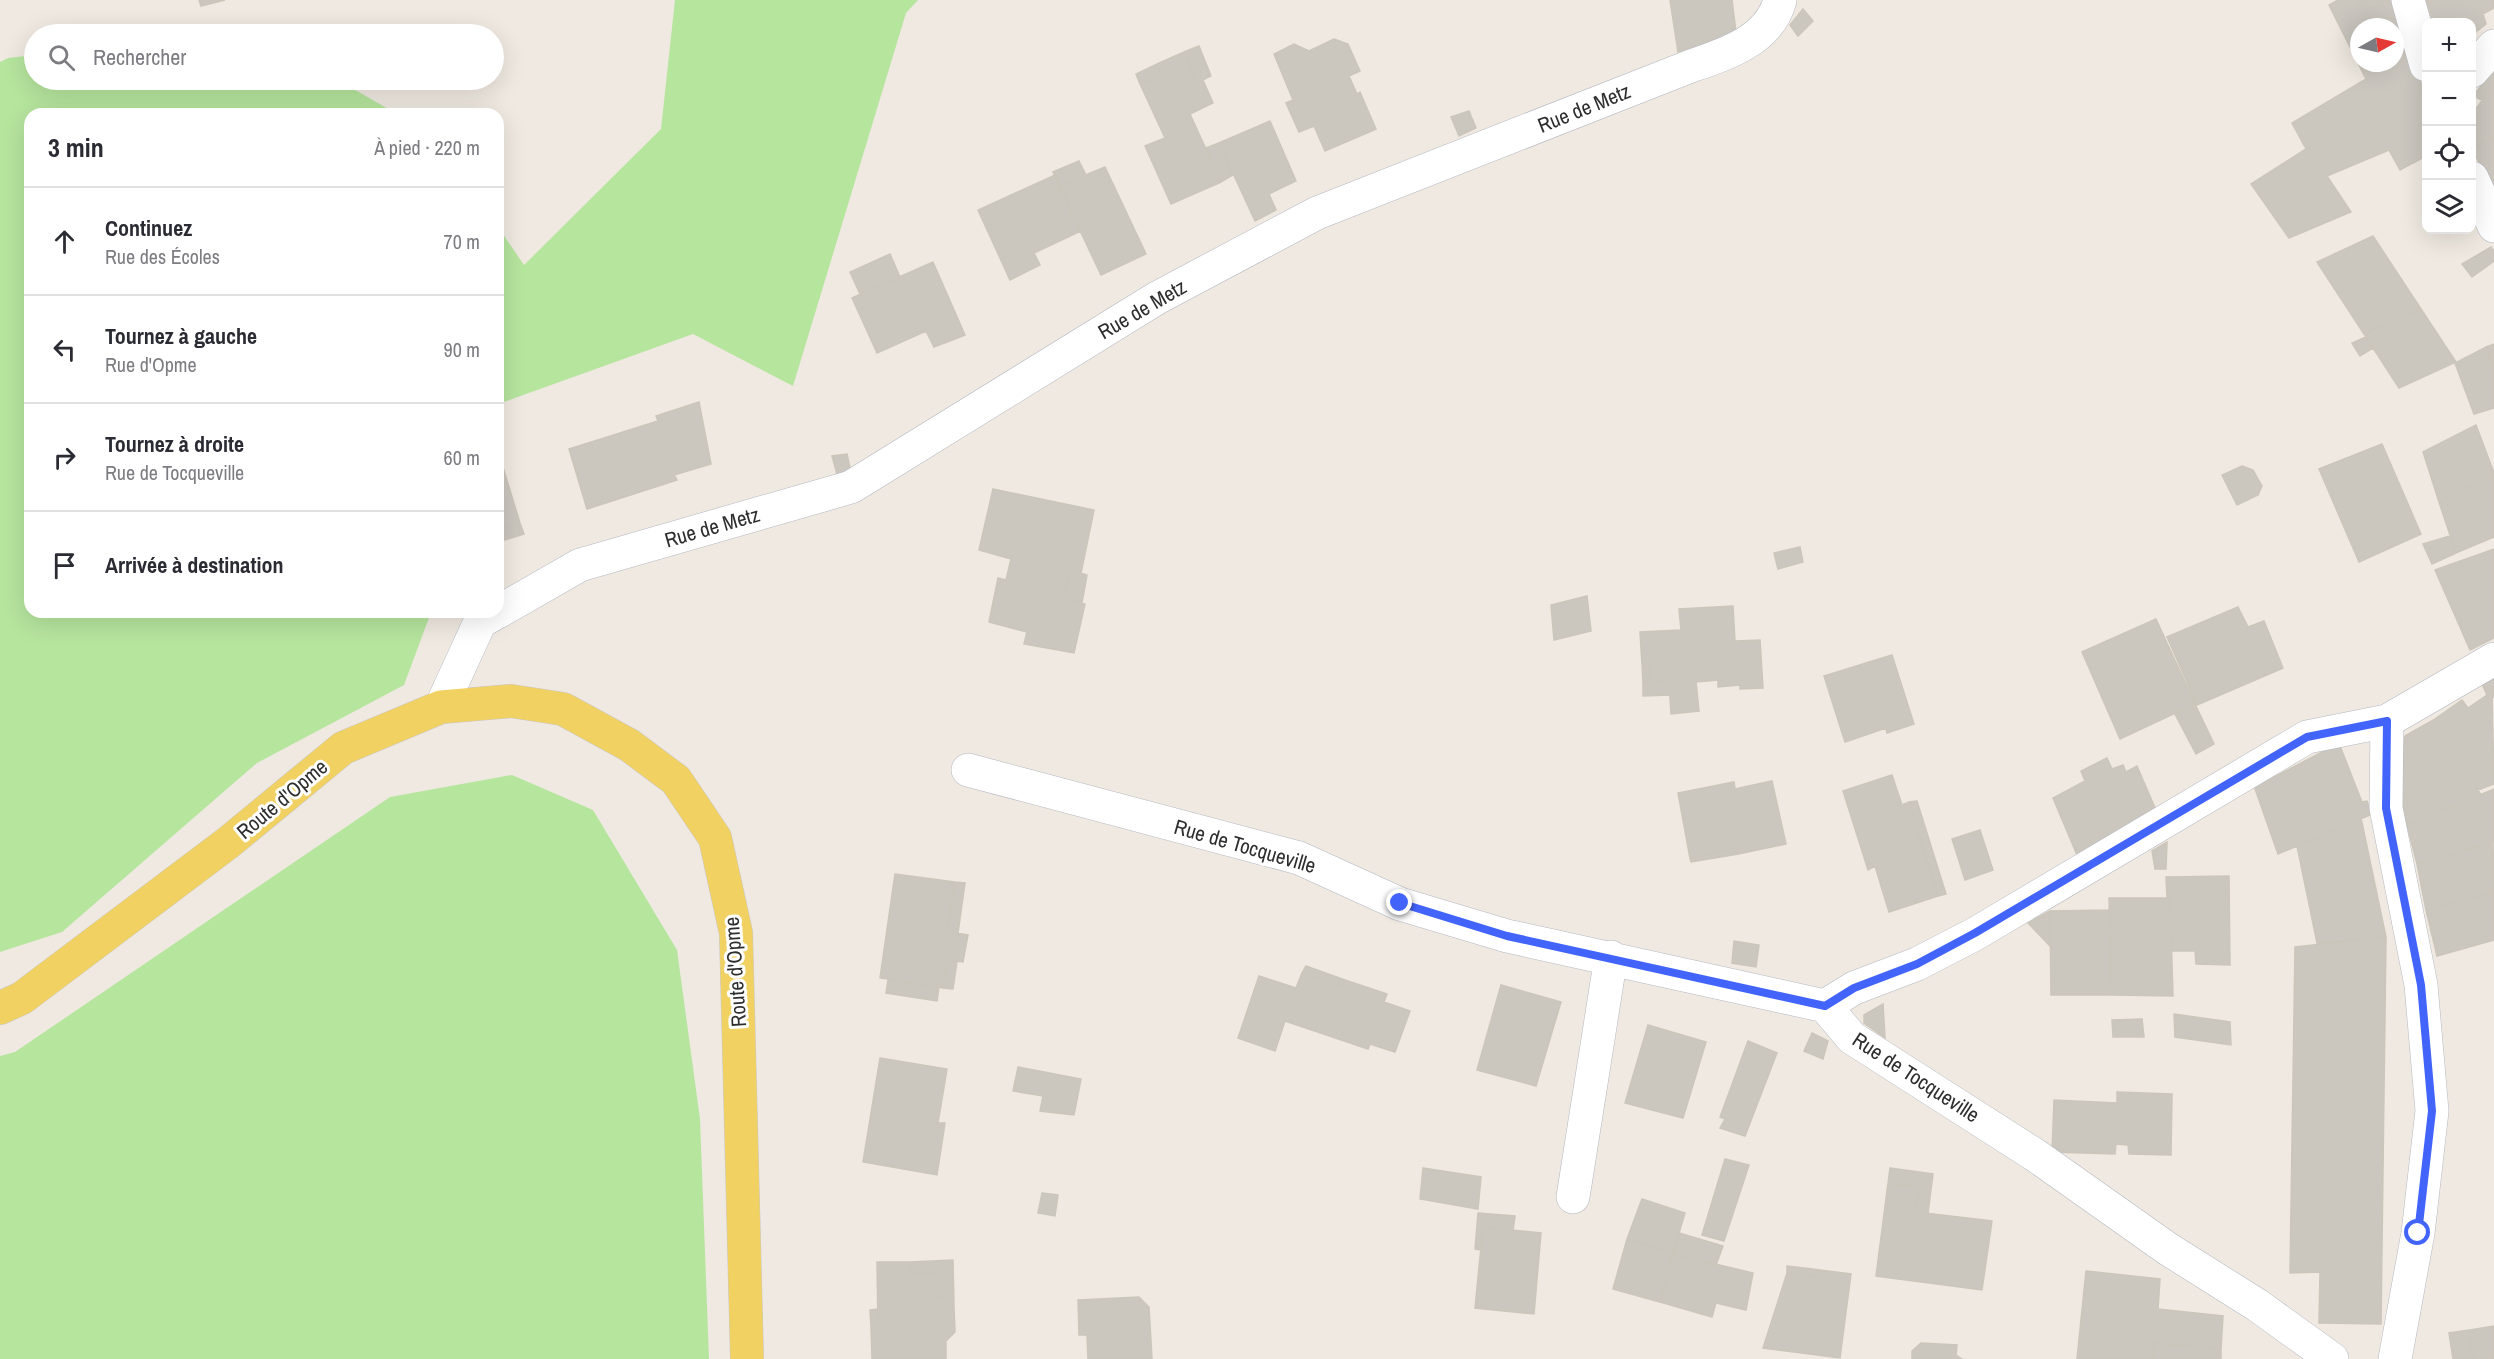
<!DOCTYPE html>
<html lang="fr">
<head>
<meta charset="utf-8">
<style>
	:root { --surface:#fff; --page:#f2f2f3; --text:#2b2b33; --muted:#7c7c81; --line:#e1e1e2 }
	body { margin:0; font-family:"Archivo Narrow",sans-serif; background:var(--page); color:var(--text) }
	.controls { position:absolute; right:18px; top:18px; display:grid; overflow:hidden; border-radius:12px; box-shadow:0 6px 24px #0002 }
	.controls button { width:54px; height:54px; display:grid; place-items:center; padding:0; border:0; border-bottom:2px solid var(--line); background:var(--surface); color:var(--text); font:30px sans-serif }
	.compass { position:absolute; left:2350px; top:18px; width:54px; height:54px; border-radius:50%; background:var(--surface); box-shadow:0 6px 24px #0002; rotate:82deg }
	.stop { position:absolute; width:18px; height:18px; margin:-14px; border:4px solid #4264fb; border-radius:50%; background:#fff }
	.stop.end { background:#4264fb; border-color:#fff; box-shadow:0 2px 6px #0008 }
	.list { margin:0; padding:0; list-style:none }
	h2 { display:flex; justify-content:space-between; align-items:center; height:78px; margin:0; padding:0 24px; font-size:26px }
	h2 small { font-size:20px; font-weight:400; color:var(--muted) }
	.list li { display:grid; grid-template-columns:39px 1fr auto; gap:18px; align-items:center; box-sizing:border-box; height:108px; padding:0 24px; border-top:2px solid var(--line) }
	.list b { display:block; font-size:22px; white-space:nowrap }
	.list p { margin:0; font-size:20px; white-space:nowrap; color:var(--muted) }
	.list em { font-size:20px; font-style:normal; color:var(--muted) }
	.icon { flex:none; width:33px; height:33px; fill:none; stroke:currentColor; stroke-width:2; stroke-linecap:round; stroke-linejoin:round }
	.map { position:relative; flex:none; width:2494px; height:1359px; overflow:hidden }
	.search { position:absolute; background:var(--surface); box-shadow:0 6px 24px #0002; left:24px; top:24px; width:480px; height:66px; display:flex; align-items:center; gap:15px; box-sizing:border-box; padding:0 21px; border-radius:33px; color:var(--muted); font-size:22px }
	.panel { position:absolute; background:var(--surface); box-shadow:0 6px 24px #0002; left:24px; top:108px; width:480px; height:510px; border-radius:18px }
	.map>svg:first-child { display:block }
	.green { fill:#b6e59e }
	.building { fill:#cbc7bf; stroke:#cbc5ba; stroke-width:1.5; fill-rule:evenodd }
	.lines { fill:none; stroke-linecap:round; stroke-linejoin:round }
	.minor-casing { stroke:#b4b7c1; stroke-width:34 }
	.major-casing { stroke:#c9c9c9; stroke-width:34 }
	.minor { stroke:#fff; stroke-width:33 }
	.major { stroke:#f2d163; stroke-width:33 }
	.route { stroke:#4264fb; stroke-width:8 }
	.labels { text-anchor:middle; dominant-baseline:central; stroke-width:6; stroke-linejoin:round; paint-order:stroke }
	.street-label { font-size:21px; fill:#2e2e2e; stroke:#fff }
</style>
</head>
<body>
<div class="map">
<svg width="2494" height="1359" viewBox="0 0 2494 1359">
	<rect width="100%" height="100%" fill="#efe9e1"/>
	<!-- green -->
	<path class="green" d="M675,0H918L906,13L793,386L693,334L498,404V227L524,265L661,129Z
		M34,55V80H338L397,114H30V612H421L430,615L404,685L257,763L62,932L0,952V62L8,58Z
		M512,775L593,810L677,950L700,1119L709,1359H0V1056L15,1052L390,797Z"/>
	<!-- building -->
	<path class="building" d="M199,0H225L201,6Z
		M1670,0H1732L1736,32L1678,52Z
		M2338,0H2397L2406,20L2421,83L2426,119V156L2400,170L2389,150L2327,176L2351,212L2289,238L2251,184L2306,149L2292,123L2366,79L2329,5ZM2359,27H2395V63H2359Z
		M2426,0H2479L2486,24L2472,35V22H2433Z
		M2479,0H2494V8L2483,14Z
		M1803,9L1813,21L1798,36L1790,25Z
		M1334,39L1348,44L1360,71L1349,76L1357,94L1360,92L1376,129L1325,151L1314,126L1299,132L1286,103L1293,100L1274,54L1294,44L1309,51Z
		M1199,46L1211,76L1197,83L1184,52Z
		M1184,52L1197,83L1203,80L1213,103L1190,114L1221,182L1171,204L1145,146L1165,138L1140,84L1161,75L1157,64Z
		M1157,64L1161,75L1140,84L1136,74Z
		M2494,70V84L2482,100L2473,96Z
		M2494,84V136L2472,148L2473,113Z
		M1469,111L1476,128L1459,136L1451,117Z
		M1270,121L1296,181L1269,194L1276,210L1255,221L1219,143Z
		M2494,136V188L2472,150Z
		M1219,143L1233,175L1221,182L1206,148Z
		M1079,161L1086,175L1059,186L1053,172Z
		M1105,167L1146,254L1101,275L1059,186Z
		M1055,175L1081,231L1034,253L1040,265L1010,280L978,210Z
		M2373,236L2421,309L2364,334L2317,262Z
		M2491,247L2494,251V261L2472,277L2462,264Z
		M890,254L900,277L860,294L850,272Z
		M933,262L965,335L934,347L926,331L877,353L852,298Z
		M2421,309L2456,362L2399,388L2364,334Z
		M2366,337L2373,348L2360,356L2352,343Z
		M2494,344V370L2486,347Z
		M2486,347L2494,370V408L2474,414L2455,363Z
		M699,402L711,464L674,475L677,480L587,509L569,449L658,421L656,416Z
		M2476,425L2494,473L2439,502L2423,452Z
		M2382,444L2421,534L2359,562L2319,469Z
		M498,451L520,523L502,529L500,522L498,523Z
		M847,454L851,473L838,478L832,456Z
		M2242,466L2253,470L2262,486L2258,495L2237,505L2222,475Z
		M2494,473V537L2456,553L2439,502Z
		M993,489L1094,510L1081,573L1070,570L1063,599L1085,604L1074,653L1024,644L1027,632L989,622L998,578L1006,580L1011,559L979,550Z
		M500,522L502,529L520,523L524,534L498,542V523Z
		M2450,536L2456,553L2432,564L2423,544Z
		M1800,547L1803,562L1778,569L1774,553Z
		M2494,549V638L2470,650L2435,570Z
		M1070,570L1087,575L1082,603L1063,599Z
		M1587,596L1591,631L1554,640L1551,605Z
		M1733,606L1735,641L1760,640L1763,688L1740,689V685L1718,687V680L1696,682L1699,711L1671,714L1669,682L1649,683V664H1642L1640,632L1681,630L1679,609Z
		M2238,607L2248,627L2264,621L2283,668L2197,705L2167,637Z
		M2156,619L2195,704L2120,739L2082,652Z
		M1892,655L1914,724L1887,733L1886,728L1845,742L1824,676Z
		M1642,664H1649V683H1643Z
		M2494,677V698L2492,694L2488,697L2482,684Z
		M1669,682L1670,695L1643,696V683Z
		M2492,694L2494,784L2478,790L2435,719L2462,700L2468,708L2487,695L2488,697Z
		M2195,704L2214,744L2196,754L2175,714Z
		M2435,719L2481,795L2407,825L2398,787L2405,736Z
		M2340,746L2362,802L2367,801L2372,814L2278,854L2253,783L2274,777L2328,749Z
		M2107,758L2112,769L2123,765L2126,772L2137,766L2155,808L2077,855L2053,798L2085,781L2081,771Z
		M1892,775L1902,805L1909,802L1938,896L1889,912L1875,866L1868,870L1843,791Z
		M1772,781L1786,844L1738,854V848L1690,858L1678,793L1734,782L1735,789Z
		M2494,789V842L2417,864L2407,825Z
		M1917,801L1946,894L1938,896L1909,802Z
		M2361,818L2386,937L2317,943L2297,846Z
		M1980,830L1993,870L1965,880L1952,839Z
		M2167,842L2166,869H2155L2152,851Z
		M2493,842L2494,892L2426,910L2417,864Z
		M1738,848V854L1691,862L1690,858Z
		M895,874L954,882L948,932L968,935L963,962L947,960L943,988L880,978Z
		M2229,876L2230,965L2196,964L2195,951H2172L2170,898L2167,897L2166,877Z
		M954,882L965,883L958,933L948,932Z
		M2494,892V940L2437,956L2426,910Z
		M2109,898H2170L2173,996L2112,995Z
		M2109,910L2112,995H2051L2050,911Z
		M2050,911L2051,947L2028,923Z
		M2386,937L2381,1324L2319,1323L2320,1272L2290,1273L2295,947Z
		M1734,941L1759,945L1756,967L1732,963Z
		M947,960L957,961L953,989L943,988Z
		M1306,966L1345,980L1343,988L1302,973Z
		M1302,973L1343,988L1345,980L1387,994L1384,1002L1410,1011L1395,1052L1370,1044L1368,1049L1285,1021L1275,1051L1238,1038L1259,976L1296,988Z
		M888,980L939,987L937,1001L886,993Z
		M1501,985L1561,1002L1536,1086L1477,1070Z
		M1883,1004L1885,1038L1864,1023V1015Z
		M2174,1014L2230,1022L2231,1045L2175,1037Z
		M2142,1019L2144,1037H2113L2112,1020Z
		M1648,1025L1706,1042L1683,1118L1625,1103Z
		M1812,1033L1828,1041L1823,1059L1804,1051Z
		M1748,1041L1777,1053L1745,1136L1720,1128L1725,1119L1720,1117Z
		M880,1058L947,1069L938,1123H945L937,1175L863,1162Z
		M1018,1067L1081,1079L1074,1115L1040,1111L1043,1096L1013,1091Z
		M2117,1092L2172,1094L2171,1155L2129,1154L2128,1145L2116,1144L2115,1154L2052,1152L2054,1100L2117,1103Z
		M1725,1159L1749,1165L1724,1241L1702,1235Z
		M1423,1168L1481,1177L1478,1209L1420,1199Z
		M1890,1168L1933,1174L1928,1213L1916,1212L1919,1187L1888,1183Z
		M1888,1183L1919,1187L1916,1212L1992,1221L1982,1290L1876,1276Z
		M1042,1193L1058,1195L1055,1216L1038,1213Z
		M1642,1199L1685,1213L1673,1253L1627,1239Z
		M1478,1213L1515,1216L1513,1230L1483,1227L1481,1250L1475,1249Z
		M1483,1227L1541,1233L1534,1314L1475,1308Z
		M1679,1233L1723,1246L1716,1265L1673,1254Z
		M1627,1239L1673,1253L1660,1302L1613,1289Z
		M1673,1254L1753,1273L1746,1310L1716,1303L1712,1317L1660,1302Z
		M953,1260L954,1307L943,1297H936V1273H912L911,1262Z
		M877,1262H911L912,1273H936V1297H943L954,1307L955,1332L946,1341V1359H872L871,1326H878Z
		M1787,1266L1820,1270L1819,1277L1787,1273Z
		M1820,1270L1851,1274L1840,1358L1763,1348L1787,1273L1819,1277Z
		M2086,1271L2160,1279L2158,1309L2223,1316L2221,1349L2154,1343L2153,1359H2077Z
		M1139,1297L1149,1307L1152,1359H1088L1087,1335H1079L1078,1300Z
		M878,1309V1326H871L870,1310Z
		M2494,1326V1359H2473L2469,1330Z
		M2469,1330L2473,1359H2453L2449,1333Z
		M1921,1343L1957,1345L1956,1355L1962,1359H1912V1351Z
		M2154,1343L2221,1349V1359H2153Z"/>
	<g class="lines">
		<!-- minor casing -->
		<g class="minor-casing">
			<path id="minor" d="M2408,0L2426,65
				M2472,71L2494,46
				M2472,178L2494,226
				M498,612L580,565L851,487L1157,298L1317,213L1691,66C1726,54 1770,40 1780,0
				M441,707L480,622L497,612
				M2387,721L2386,808L2421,985L2432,1111L2418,1233L2395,1359
				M968,770L1299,858L1400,904L1507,936L1825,1006L1852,1038L2035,1155L2168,1249L2257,1305L2332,1359
				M1825,1006L1854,988L1917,964L1975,934L2307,737L2387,721L2494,659
				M1573,1197L1611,957"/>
		</g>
		<!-- major casing -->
		<g class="major-casing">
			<path id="major" d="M0,1008L22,998L229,842L343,748L441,707L511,701L563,709L629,745L676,780L715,838L736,933L747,1359"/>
		</g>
		<!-- minor -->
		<use href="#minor" class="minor"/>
		<!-- major -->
		<use href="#major" class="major"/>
	</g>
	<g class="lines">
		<!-- route -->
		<path class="route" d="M1400,903L1507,936L1825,1006L1854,988L1917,964L1975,933L2307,737L2387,721L2386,808L2421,985L2432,1111L2418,1233"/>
	</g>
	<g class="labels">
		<!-- street labels -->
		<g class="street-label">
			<text transform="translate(1584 108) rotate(-22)">Rue de Metz</text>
			<text transform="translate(1142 309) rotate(-30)">Rue de Metz</text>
			<text transform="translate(712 527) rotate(-16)">Rue de Metz</text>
			<text transform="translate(282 799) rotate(-40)">Route d'Opme</text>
			<text transform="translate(1245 846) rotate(16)">Rue de Tocqueville</text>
			<text transform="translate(735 972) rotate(-94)">Route d'Opme</text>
			<text transform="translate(1916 1077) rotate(33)">Rue de Tocqueville</text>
		</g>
	</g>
</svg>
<div class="controls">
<button>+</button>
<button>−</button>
<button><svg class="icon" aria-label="locate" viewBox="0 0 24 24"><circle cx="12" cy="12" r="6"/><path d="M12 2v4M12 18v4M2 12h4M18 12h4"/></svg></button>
<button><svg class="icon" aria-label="layers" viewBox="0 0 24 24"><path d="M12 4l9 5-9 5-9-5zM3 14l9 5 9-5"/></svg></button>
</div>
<svg class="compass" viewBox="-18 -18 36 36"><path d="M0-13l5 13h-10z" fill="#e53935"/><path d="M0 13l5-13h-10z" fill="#7c7c81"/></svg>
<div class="stop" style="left:2418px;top:1233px"></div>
<div class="stop end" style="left:1400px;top:903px"></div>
<div class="search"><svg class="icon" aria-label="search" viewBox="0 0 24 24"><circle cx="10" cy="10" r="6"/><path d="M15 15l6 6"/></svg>Rechercher</div>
<section class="panel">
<h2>3 min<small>À pied · 220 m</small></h2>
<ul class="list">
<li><svg class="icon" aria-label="ahead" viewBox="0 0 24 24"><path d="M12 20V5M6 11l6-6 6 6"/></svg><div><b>Continuez</b><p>Rue des Écoles</p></div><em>70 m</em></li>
<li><svg class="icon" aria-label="left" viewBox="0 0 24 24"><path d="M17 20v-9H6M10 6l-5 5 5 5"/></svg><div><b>Tournez à gauche</b><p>Rue d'Opme</p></div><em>90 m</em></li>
<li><svg class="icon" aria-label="right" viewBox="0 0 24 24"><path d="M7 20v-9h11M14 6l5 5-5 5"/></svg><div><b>Tournez à droite</b><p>Rue de Tocqueville</p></div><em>60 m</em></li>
<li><svg class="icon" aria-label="arrive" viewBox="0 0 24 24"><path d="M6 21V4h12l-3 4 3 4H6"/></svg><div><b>Arrivée à destination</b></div></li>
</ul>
</section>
</div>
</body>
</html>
